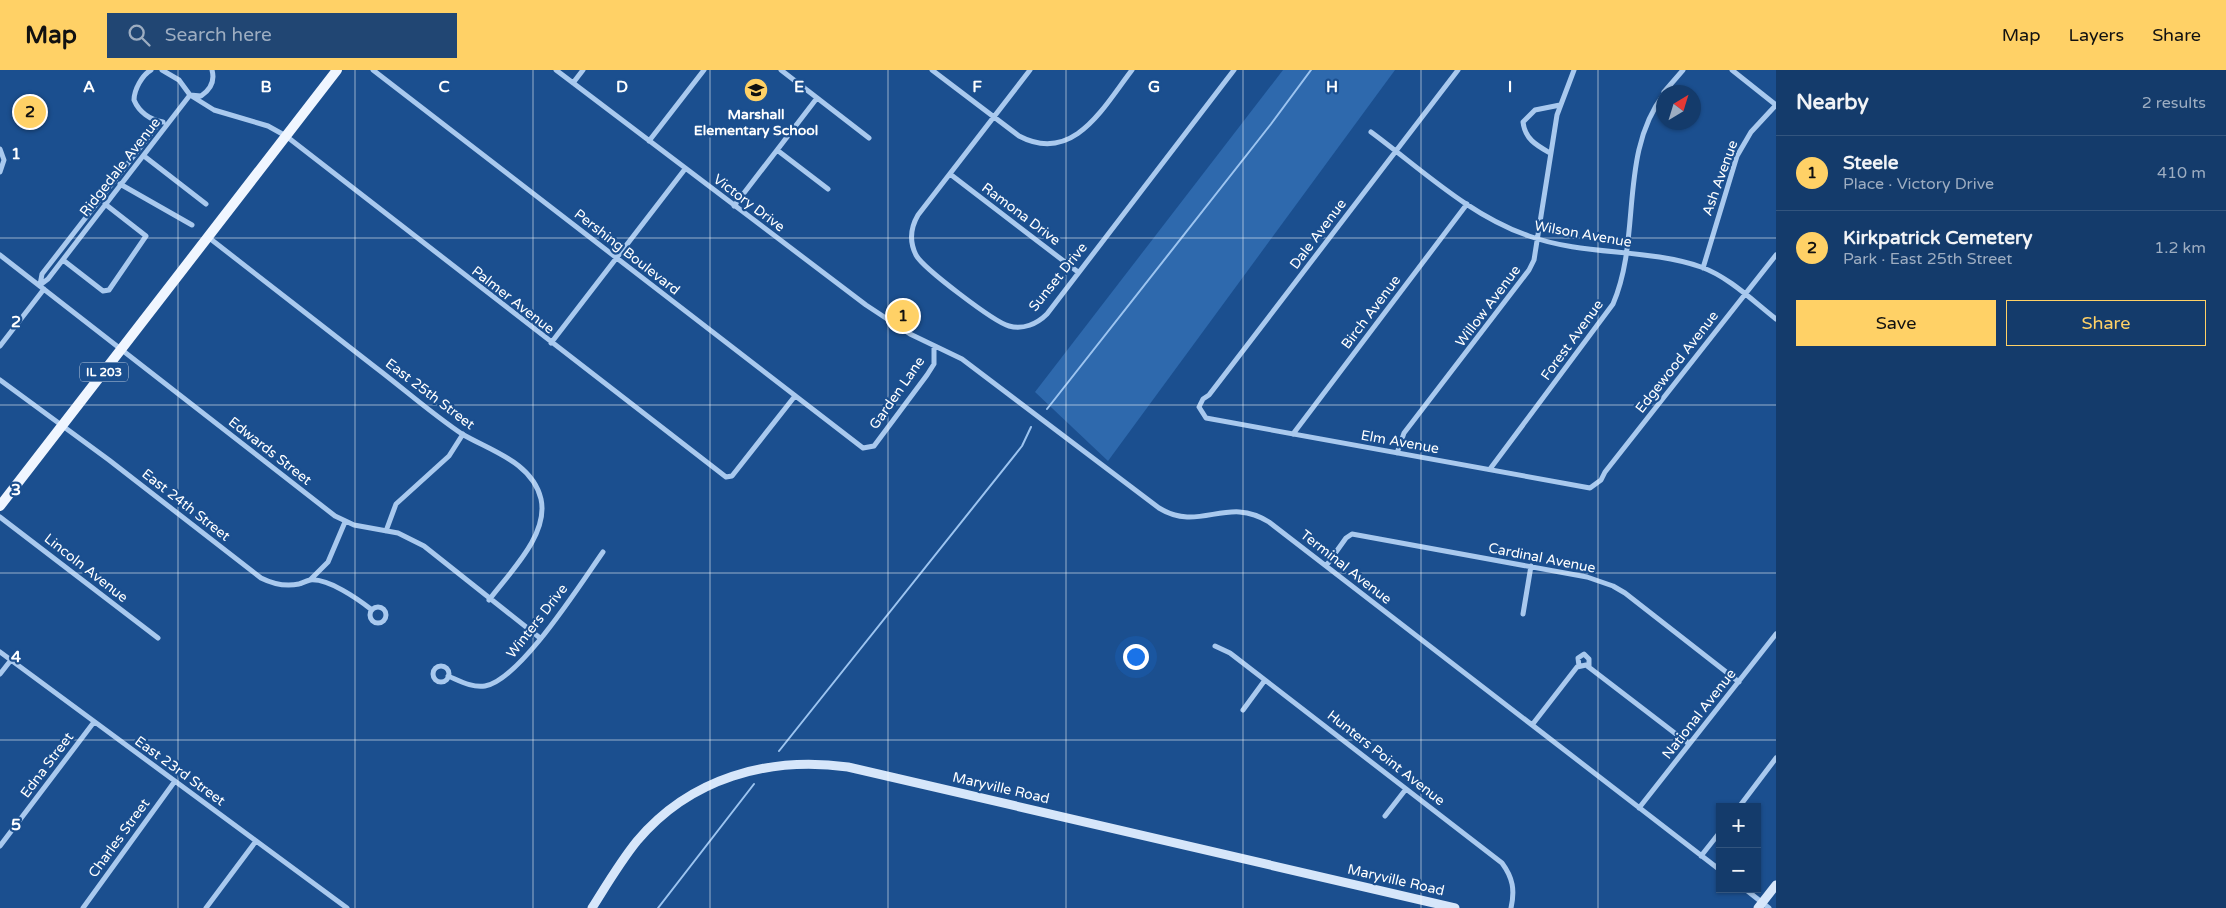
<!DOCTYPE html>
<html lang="en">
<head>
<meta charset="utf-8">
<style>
	:root { --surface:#143b6b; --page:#214673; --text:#f1f3f6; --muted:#9dadc1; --line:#33557e; --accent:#ffd166 }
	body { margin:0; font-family:"Varela Round",sans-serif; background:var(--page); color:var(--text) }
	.controls { position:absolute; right:15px; bottom:15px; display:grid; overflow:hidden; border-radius:0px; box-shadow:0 1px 4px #0004 }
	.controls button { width:45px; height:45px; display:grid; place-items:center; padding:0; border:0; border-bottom:1px solid var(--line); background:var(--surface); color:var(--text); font:25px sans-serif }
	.compass { position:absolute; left:1656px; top:15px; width:45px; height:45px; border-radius:50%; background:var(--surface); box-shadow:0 1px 4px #0004; rotate:38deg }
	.you { position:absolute; left:1135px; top:586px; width:18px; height:18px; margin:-12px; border:4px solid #fff; border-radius:50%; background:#1a73e8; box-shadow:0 0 0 8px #1a73e833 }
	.badge { display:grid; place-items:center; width:32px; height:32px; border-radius:50%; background:var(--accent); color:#111; font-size:16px; font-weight:700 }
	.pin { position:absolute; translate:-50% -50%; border:2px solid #fff; box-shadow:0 1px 5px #0006 }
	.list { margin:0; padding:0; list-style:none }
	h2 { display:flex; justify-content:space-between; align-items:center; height:65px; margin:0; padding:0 20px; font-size:21px }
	h2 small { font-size:16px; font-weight:400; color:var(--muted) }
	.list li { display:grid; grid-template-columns:32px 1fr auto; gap:15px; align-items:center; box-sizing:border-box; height:75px; padding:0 20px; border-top:1px solid var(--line) }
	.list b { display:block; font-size:19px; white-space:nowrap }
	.list p { margin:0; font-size:16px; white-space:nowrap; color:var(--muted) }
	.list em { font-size:16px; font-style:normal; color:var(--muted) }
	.actions { display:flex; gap:10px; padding:15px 20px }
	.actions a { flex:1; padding:11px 0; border:1px solid var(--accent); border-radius:0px; text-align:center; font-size:18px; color:var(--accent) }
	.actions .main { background:var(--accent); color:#111 }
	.icon { flex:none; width:28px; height:28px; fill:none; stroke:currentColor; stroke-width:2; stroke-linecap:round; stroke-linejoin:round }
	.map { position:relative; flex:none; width:1776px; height:838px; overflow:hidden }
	header { display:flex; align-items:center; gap:30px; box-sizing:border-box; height:70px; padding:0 25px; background:var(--accent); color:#111 }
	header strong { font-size:24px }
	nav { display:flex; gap:28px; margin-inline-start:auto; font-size:18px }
	.search { width:350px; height:45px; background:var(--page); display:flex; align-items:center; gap:12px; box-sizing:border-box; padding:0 18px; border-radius:0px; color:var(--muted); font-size:19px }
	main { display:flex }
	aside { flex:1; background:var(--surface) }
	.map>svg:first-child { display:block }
	.green { fill:#2e69ad }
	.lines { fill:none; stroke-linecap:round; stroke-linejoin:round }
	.stream { stroke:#9cc4f0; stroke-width:2 }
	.minor { stroke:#a9c9ee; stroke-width:5 }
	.secondary { stroke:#d6e6fa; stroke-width:9 }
	.primary { stroke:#f0f6ff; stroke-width:10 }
	.grid { fill:none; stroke:#fff; stroke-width:1; stroke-opacity:0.55 }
	.labels { text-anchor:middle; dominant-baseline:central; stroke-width:4.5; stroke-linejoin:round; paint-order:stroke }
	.shield { fill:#1b4f8f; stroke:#bbcadd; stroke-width:1 }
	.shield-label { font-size:12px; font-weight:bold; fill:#fff }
	.poi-label { font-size:14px; font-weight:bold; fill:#fff; stroke:#1b4f8f }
	.street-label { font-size:14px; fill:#fff; stroke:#1b4f8f }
	.grid-label { font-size:16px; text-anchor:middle; font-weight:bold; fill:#fff; stroke:#1b4f8f; stroke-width:4.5; stroke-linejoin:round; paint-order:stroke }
</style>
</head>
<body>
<header>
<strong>Map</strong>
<div class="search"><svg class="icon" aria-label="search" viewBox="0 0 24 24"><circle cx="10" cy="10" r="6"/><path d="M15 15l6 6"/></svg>Search here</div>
<nav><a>Map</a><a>Layers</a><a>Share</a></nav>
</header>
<main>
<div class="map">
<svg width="1776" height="838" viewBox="0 0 1776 838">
	<rect width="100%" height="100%" fill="#1b4f8f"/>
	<!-- green -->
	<path class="green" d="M1283,0H1395L1108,391L1035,322Z"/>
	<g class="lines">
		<!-- stream -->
		<path class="stream" d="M1047,339L1271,54L1311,0
			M779,681L1022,376L1031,357
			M658,838L754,714"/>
		<!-- minor -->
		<path class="minor" d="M151,0C142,5 134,20 134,30C139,42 150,50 163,52
			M162,0L179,10L190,25L214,40L268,56L286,66L726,407L732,406L795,326
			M373,0L863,378L874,376L927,305L934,294V276
			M556,0L866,235L910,264L962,289L1159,438C1200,463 1227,425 1269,452L1720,800
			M781,0L869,68
			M932,0L1019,66C1074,95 1104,36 1132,0
			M1030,0L918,145C911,157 909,171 916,185C923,198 994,252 1009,256C1023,260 1037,254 1047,244L1234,0
			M1458,0L1209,325L1203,329L1199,337L1206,348L1590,418L1601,410L1605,402L1776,185
			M573,13L583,0
			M1664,22L1683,0
			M1371,62C1421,99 1470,146 1529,166C1584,186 1646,178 1701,197C1729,207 1753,231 1776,249
			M649,71L704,0
			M0,79L4,90L0,102
			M777,80L828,119
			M1550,83C1536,75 1525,69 1523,52L1535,40L1560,35
			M144,86L206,134
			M950,104L1078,202
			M120,114L192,155
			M734,136L817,28
			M208,167C264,210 319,254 375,297C404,319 432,344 462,364C491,381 532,392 541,429C549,465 509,503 489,530
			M0,185L335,446L354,455L398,463L424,476L540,568
			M63,190L103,221L109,220L146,166L105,134
			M1703,198L1737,86L1751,62L1776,35L1732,0
			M40,215L48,209L190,25L201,26C210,20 215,11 212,0
			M40,215L42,204L160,52
			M551,273L685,99
			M0,276L44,219
			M0,310L109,390L261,508C273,514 285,517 299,514C302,513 306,511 310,510C328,508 358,529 372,540
			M1293,364L1467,134
			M1397,383L1404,363L1529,200L1534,190L1557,45L1574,0
			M1490,399L1613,234C1642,167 1618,84 1664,24
			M0,447L158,568
			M386,461L396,434L449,386L463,364
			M1326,496L1346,468L1352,464L1587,507L1613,516L1625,523L1739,612
			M310,510L328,492L345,452
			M370 545a8 8 0 1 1 16 0a8 8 0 1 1-16 0Z
			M1523,544L1531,496
			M1215,576L1230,583L1502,793C1513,808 1515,820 1511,838
			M0,582L347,838
			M1579,596L1578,588L1584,584L1589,589V597
			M433 604a8 8 0 1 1 16 0a8 8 0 1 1-16 0Z
			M0,604L11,590
			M448,606C460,611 472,618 485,616C520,610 581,513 603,482
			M1243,640L1265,610
			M1532,655L1577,597L1586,595L1689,674
			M1739,737L1776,688
			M1639,738L1776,564
			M1385,746L1406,719
			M0,776L94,652
			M1701,786L1720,762
			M1745,819L1769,838
			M83,838L175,711
			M206,838L256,771"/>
		<!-- secondary -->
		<path class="secondary" d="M592,838C606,816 620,792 637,771C690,708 768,686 848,697L1455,838
			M1758,838L1776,815"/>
		<!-- primary -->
		<path class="primary" d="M0,436L337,0"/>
	</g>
	<!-- grid -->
	<path class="grid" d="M178,0V838M355,0V838M533,0V838M710,0V838M888,0V838M1066,0V838M1243,0V838M1421,0V838M1598,0V838M0,168H1776M0,335H1776M0,503H1776M0,670H1776"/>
	<!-- icons -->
	<defs>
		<g id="school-disc" transform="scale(1.25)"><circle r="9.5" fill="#ffd166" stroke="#1b4f8f"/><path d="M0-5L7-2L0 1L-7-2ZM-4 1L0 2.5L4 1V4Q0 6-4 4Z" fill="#111"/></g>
	</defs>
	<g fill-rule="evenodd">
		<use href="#school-disc" x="756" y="20"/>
	</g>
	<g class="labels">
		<!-- shield labels -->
		<rect class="shield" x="80" y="292.5" width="48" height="19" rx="4"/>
		<g class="shield-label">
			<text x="104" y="302">IL 203</text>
		</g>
		<!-- poi labels -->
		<g class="poi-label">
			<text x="756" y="44">Marshall<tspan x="756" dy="16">Elementary School</tspan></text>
		</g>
		<!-- street labels -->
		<g class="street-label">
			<text transform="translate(120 97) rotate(-52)">Ridgedale Avenue</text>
			<text transform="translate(1720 108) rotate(-70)">Ash Avenue</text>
			<text transform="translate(749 133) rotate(37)">Victory Drive</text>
			<text transform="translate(1021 144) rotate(37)">Ramona Drive</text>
			<text transform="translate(1318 164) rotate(-53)">Dale Avenue</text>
			<text transform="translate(1583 164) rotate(10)">Wilson Avenue</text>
			<text transform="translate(627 182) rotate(38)">Pershing Boulevard</text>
			<text transform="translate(1058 207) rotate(-51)">Sunset Drive</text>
			<text transform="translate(513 230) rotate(38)">Palmer Avenue</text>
			<text transform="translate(1488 236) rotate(-53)">Willow Avenue</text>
			<text transform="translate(1371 242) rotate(-53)">Birch Avenue</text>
			<text transform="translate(1572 270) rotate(-54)">Forest Avenue</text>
			<text transform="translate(1677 292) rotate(-52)">Edgewood Avenue</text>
			<text transform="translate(897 323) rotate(-55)">Garden Lane</text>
			<text transform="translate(430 324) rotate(37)">East 25th Street</text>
			<text transform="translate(1400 372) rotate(10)">Elm Avenue</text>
			<text transform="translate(270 381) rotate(38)">Edwards Street</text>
			<text transform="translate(186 435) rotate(38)">East 24th Street</text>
			<text transform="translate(1542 488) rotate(11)">Cardinal Avenue</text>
			<text transform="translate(1346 497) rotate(38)">Terminal Avenue</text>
			<text transform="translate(86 498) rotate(38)">Lincoln Avenue</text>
			<text transform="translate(537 551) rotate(-52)">Winters Drive</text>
			<text transform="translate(1699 644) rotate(-52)">National Avenue</text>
			<text transform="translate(1386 688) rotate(38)">Hunters Point Avenue</text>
			<text transform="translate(47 695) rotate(-53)">Edna Street</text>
			<text transform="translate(180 701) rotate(36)">East 23rd Street</text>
			<text transform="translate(1001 718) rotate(13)">Maryville Road</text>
			<text transform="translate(119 768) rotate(-54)">Charles Street</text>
			<text transform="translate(1396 810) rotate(13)">Maryville Road</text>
		</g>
	</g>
	<g class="grid-label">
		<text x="89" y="22">A</text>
		<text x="266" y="22">B</text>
		<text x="444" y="22">C</text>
		<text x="622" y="22">D</text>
		<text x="799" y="22">E</text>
		<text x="977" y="22">F</text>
		<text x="1154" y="22">G</text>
		<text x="1332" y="22">H</text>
		<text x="1510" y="22">I</text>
		<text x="16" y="89">1</text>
		<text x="16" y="257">2</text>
		<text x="16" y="425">3</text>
		<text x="16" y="592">4</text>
		<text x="16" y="760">5</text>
	</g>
</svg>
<div class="controls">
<button>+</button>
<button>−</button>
</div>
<svg class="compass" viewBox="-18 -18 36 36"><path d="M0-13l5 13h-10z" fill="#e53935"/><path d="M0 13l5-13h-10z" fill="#9dadc1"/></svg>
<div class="you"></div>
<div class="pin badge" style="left:903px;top:246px">1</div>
<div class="pin badge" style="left:30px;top:42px">2</div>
</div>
<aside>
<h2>Nearby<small>2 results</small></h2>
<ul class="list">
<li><span class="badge">1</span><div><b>Steele</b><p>Place · Victory Drive</p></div><em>410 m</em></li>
<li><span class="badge">2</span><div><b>Kirkpatrick Cemetery</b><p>Park · East 25th Street</p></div><em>1.2 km</em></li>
</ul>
<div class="actions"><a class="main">Save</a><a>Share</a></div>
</aside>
</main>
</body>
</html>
